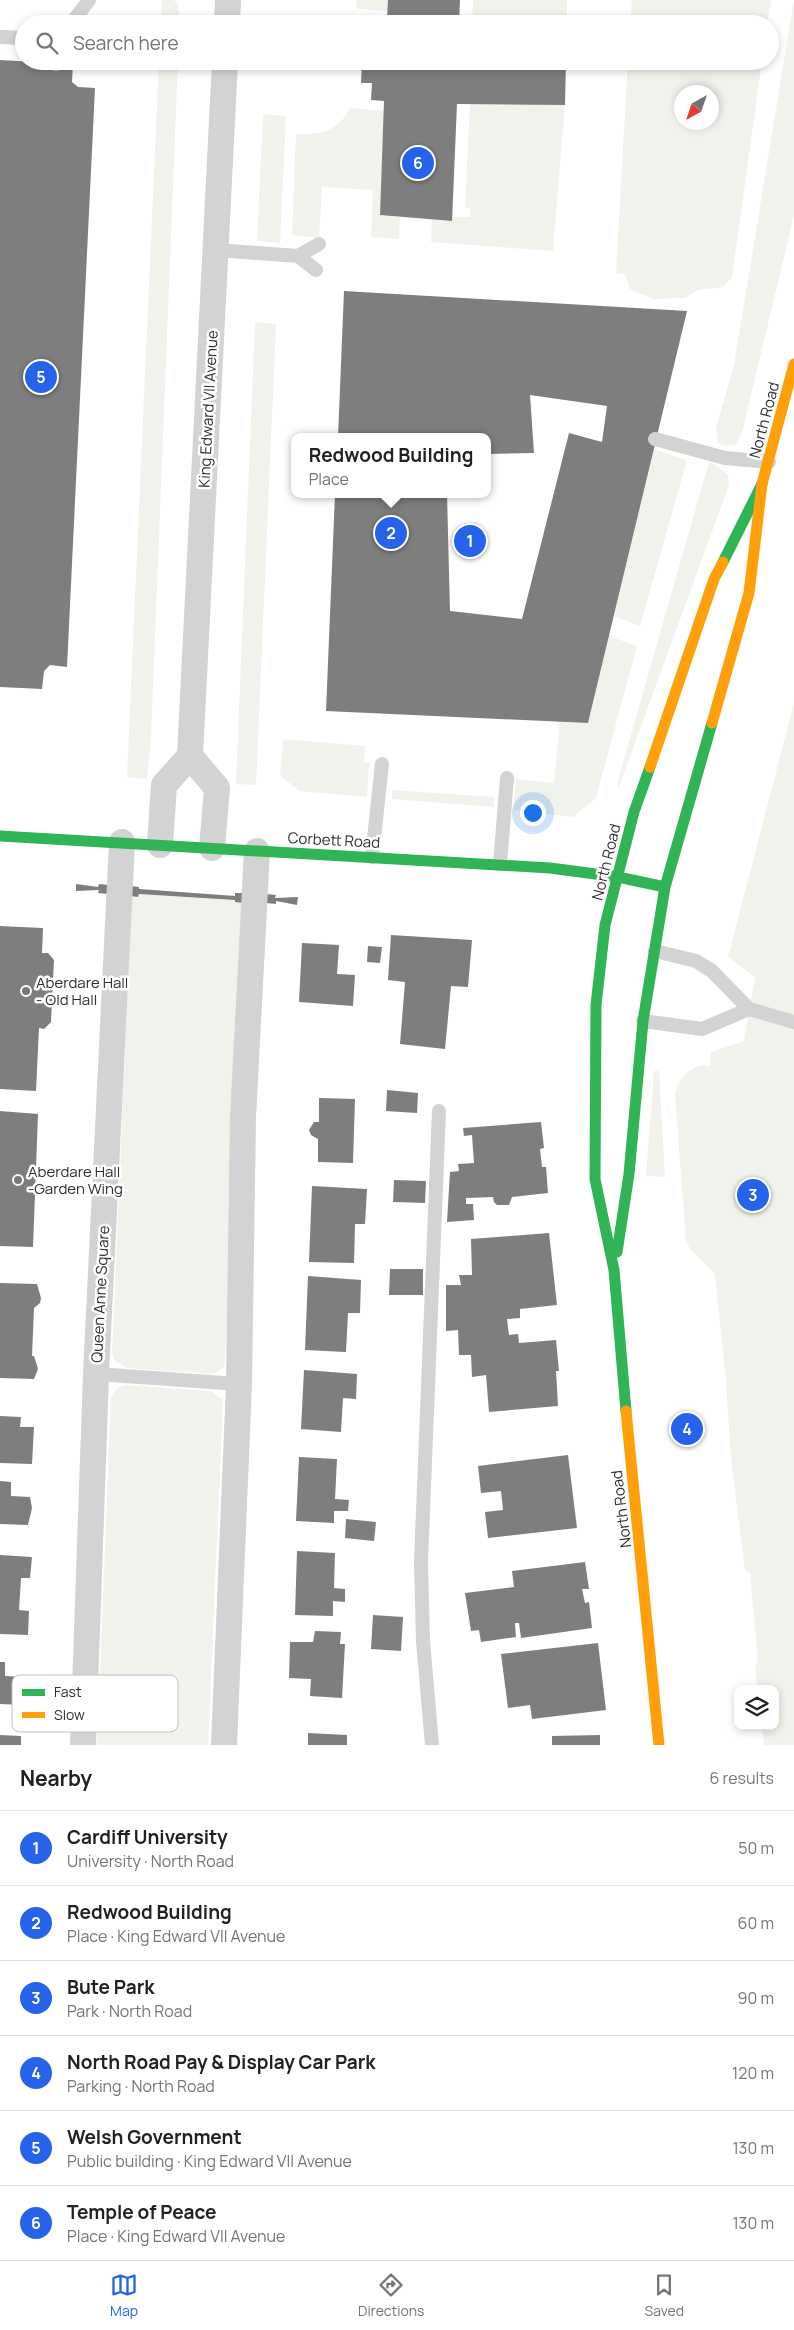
<!DOCTYPE html>
<html lang="en">
<head>
<meta charset="utf-8">
<style>
	:root { --surface:#fff; --page:#f2f2f2; --text:#202124; --muted:#757577; --line:#e0e0e0; --accent:#2563eb }
	body { margin:0; font-family:Manrope,sans-serif; background:var(--page); color:var(--text) }
	.controls { position:absolute; right:15px; bottom:15px; display:grid; overflow:hidden; border-radius:10px; box-shadow:0 2px 8px #0003 }
	.controls button { width:45px; height:45px; display:grid; place-items:center; padding:0; border:0; border-bottom:1px solid var(--line); background:var(--surface); color:var(--text); font:25px sans-serif }
	.compass { position:absolute; left:674px; top:85px; width:45px; height:45px; border-radius:50%; background:var(--surface); box-shadow:0 2px 8px #0003; rotate:220deg }
	.you { position:absolute; left:532px; top:812px; width:18px; height:18px; margin:-12px; border:4px solid #fff; border-radius:50%; background:#1a73e8; box-shadow:0 0 0 8px #1a73e833 }
	.badge { display:grid; place-items:center; width:32px; height:32px; border-radius:50%; background:var(--accent); color:#fff; font-size:16px; font-weight:700 }
	.pin { position:absolute; translate:-50% -50%; border:2px solid #fff; box-shadow:0 1px 5px #0006 }
	.popup { position:absolute; left:291px; top:433px; width:200px; height:65px; box-sizing:border-box; display:grid; place-content:center; border-radius:10px; background:var(--surface); filter:drop-shadow(0 1px 4px #0005); font-size:16px; white-space:nowrap; color:var(--muted) }
	.popup b { font-size:19px; color:var(--text) }
	.popup::after { content:''; position:absolute; left:50%; top:100%; margin-left:-10px; border:10px solid transparent; border-top-color:var(--surface) }
	.list { margin:0; padding:0; list-style:none }
	h2 { display:flex; justify-content:space-between; align-items:center; height:65px; margin:0; padding:0 20px; font-size:21px }
	h2 small { font-size:16px; font-weight:400; color:var(--muted) }
	.list li { display:grid; grid-template-columns:32px 1fr auto; gap:15px; align-items:center; box-sizing:border-box; height:75px; padding:0 20px; border-top:1px solid var(--line) }
	.list b { display:block; font-size:19px; white-space:nowrap }
	.list p { margin:0; font-size:16px; white-space:nowrap; color:var(--muted) }
	.list em { font-size:16px; font-style:normal; color:var(--muted) }
	.icon { flex:none; width:28px; height:28px; fill:none; stroke:currentColor; stroke-width:2; stroke-linecap:round; stroke-linejoin:round }
	.map { position:relative; flex:none; width:794px; height:1745px; overflow:hidden }
	.search { position:absolute; background:var(--surface); box-shadow:0 2px 8px #0003; left:15px; right:15px; top:15px; height:55px; display:flex; align-items:center; gap:12px; box-sizing:border-box; padding:0 18px; border-radius:28px; color:var(--muted); font-size:19px }
	.sheet { height:515px; background:var(--surface) }
	nav { display:flex; justify-content:space-around; align-items:center; box-sizing:border-box; height:70px; border-top:1px solid var(--line); background:var(--surface); font-size:14px; color:var(--muted) }
	nav a { display:grid; justify-items:center; gap:2px }
	nav .on { color:var(--accent) }
	.map>svg:first-child { display:block }
	.green { fill:#f0f3ec; fill-rule:evenodd }
	.building { fill:#7e7e7e }
	.lines { fill:none; stroke-linecap:round; stroke-linejoin:round }
	.lane { stroke:#d3d3d3; stroke-width:14 }
	.street { stroke:#d3d3d3; stroke-width:26 }
	.fast { stroke:#30b455; stroke-width:11 }
	.slow { stroke:#ff9f0a; stroke-width:11 }
	.poi-dot { fill:#777; stroke:#fff; stroke-width:2 }
	.labels { text-anchor:middle; dominant-baseline:central; stroke-width:5; stroke-linejoin:round; paint-order:stroke }
	.street-label { font-size:15px; fill:#2e2e2e; stroke:#fff }
	.poi-label { font-size:15px; fill:#2e2e2e; stroke:#fff; text-anchor:start }
	.key { fill:#fff; stroke:#c0c0c0; stroke-width:1 }
	.key-label { font-size:14px; fill:#2e2e2e }
</style>
</head>
<body>
<div class="map">
<svg width="794" height="1745" viewBox="0 0 794 1745">
	<rect width="100%" height="100%" fill="#fff"/>
	<!-- green -->
	<path class="green" d="M162,0H174L178,4L180,24H161Z
		M356,0H388V11L357,9Z
		M473,0H567V18L545,17V24H472Z
		M632,0H771L767,24H630Z
		M794,0V215L742,433L735,445L724,446L718,443L716,428L734,365Z
		M159,61H178L151,737L147,779L127,777Z
		M628,61H762L732,277L723,287L698,290L685,298L653,299L630,289L625,274L616,273ZM682,92H712V122H682Z
		M470,103L565,105L553,251L431,242L432,220L451,221L452,217H470V207L465,208Z
		M350,108L384,111L380,215L400,217L399,239L371,237L373,190L322,187L319,238L292,235L296,134C320,135 338,132 350,108Z
		M263,114L286,116L280,243L257,241Z
		M255,322L276,324L256,785L236,784Z
		M653,449L687,460L640,626L614,616Z
		M709,462L716,465L728,475L729,485L619,787L617,784Z
		M609,636L637,646L596,798L573,817L513,810L516,779L554,783L560,722L588,723Z
		M794,703V1745H764L762,1726H775V1689H758L755,1668L758,1661L750,1573L745,1570L731,1459L726,1382L715,1274L690,1249L686,1240L675,1095C676,1080 694,1061 710,1066L711,1052L744,1041L755,977L728,957Z
		M283,739L365,746L364,762L369,763L367,797L300,791L280,776Z
		M392,790L494,797V807L392,799Z
		M139,894L235,900V902H242L225,1361L224,1367L214,1374L127,1368L114,1360L112,1352L132,896Z
		M654,1071H659L665,1177L646,1176Z
		M126,1385L211,1391L223,1400L208,1745H97L111,1398C114,1390 117,1387 126,1385Z"/>
	<!-- building -->
	<path class="building" d="M388,0H460L459,24H373V18L387,19Z
		M0,60L73,64L72,82L78,87L95,88L67,667L50,665L44,671L42,689L0,687Z
		M362,61H566L565,105L457,104L452,221L380,215L384,101L371,100L372,83H361Z
		M344,291L687,311L588,723L326,711L335,494H447L450,611L522,619L569,433L602,442L607,406L530,395L534,453L487,454V437H338Z
		M76,884L98,887L99,884L109,885L108,894L98,893L99,890L76,891Z
		M130,886L139,887V889L235,896V893H245L244,903L235,902V900L139,894L138,897L130,896Z
		M267,894L276,895L275,898L298,897L297,905L276,901V904L266,903Z
		M0,926L43,928L42,953H48L54,960L51,1022L44,1029L39,1028L36,1091L0,1089Z
		M391,935L472,940L468,987L451,986L445,1049L400,1044L405,982L388,980Z
		M302,943L339,945L337,974L355,975L353,1006L299,1002Z
		M368,946L382,947L380,963L367,962Z
		M387,1090L418,1093L417,1113L386,1111Z
		M319,1098L355,1099L353,1163L318,1162V1139L311,1135L309,1130L314,1122H319Z
		M0,1111L38,1114L33,1247L0,1246Z
		M541,1122L544,1148L540,1149L542,1167H546L548,1193L512,1197L509,1205H497L494,1202L493,1197L466,1198V1204H473L474,1220L447,1222L450,1172L459,1171L458,1164L474,1163L472,1135L464,1136L463,1128Z
		M394,1180L426,1181L425,1203L393,1202Z
		M312,1186L367,1189L365,1224H355L354,1263L309,1262Z
		M549,1233L557,1305L520,1309V1318L507,1319L509,1335L518,1334L519,1343L556,1340L559,1371H556L558,1406L489,1412L486,1375L472,1377L471,1355H459L458,1330L446,1331V1285H461L459,1275H472L471,1239Z
		M390,1269H423V1295H389Z
		M308,1276L361,1280L360,1313H348L346,1352L305,1350Z
		M0,1283L37,1284L41,1298L40,1303L34,1308L32,1356H34L38,1369L34,1379L0,1378Z
		M304,1370L357,1374L356,1399L343,1398L341,1432L301,1429Z
		M0,1416L21,1417L20,1427H34L32,1464L0,1463Z
		M568,1455L577,1528L488,1538L485,1512L503,1510L501,1491L481,1493L478,1466Z
		M299,1457L337,1459L335,1499L349,1500L348,1511H334V1523L296,1521Z
		M0,1481L11,1482V1496L30,1497L32,1508L28,1525L0,1524Z
		M346,1519L376,1522L374,1541L345,1538Z
		M297,1551L335,1553L334,1588L345,1589V1602L333,1601V1616L295,1615Z
		M0,1555L32,1557L30,1578H21L19,1610L29,1611L28,1635L0,1634Z
		M585,1562L589,1589H582L585,1603L589,1602L592,1628L521,1638L519,1623H515L516,1637L481,1642L479,1630L471,1631L465,1593L514,1587L512,1571Z
		M373,1615L403,1617L401,1651L371,1649Z
		M315,1631L341,1632L340,1644H345L342,1698L310,1696L311,1679L289,1678L290,1642H313Z
		M598,1643L606,1710L532,1719L530,1705L508,1708L501,1654Z
		M0,1662H5V1676L23,1677L22,1705L0,1704Z
		M308,1733L347,1735V1745H308Z
		M0,1735L21,1736V1745H0Z
		M600,1735V1745H552V1736Z"/>
	<g class="lines">
		<!-- lane -->
		<path class="lane" d="M71,24L89,0
			M0,37L24,38
			M56,64V61
			M216,250L298,256L319,244
			M298,256L316,270
			M655,439L725,458L769,462
			M372,857L382,764
			M500,864L507,778
			M655,951L696,961L712,971L749,1009
			M749,1009L794,1022
			M643,1021L702,1029L749,1009
			M96,1374L239,1384
			M432,1745L423,1641L421,1562L439,1111"/>
		<!-- street -->
		<path class="street" d="M227,24L228,0
			M190,756L217,788L212,848
			M160,845L164,785L190,756L225,61
			M83,1745L96,1374L122,842
			M224,1745L239,1384L243,1117L257,851"/>
		<!-- fast -->
		<path class="fast" d="M723,562L762,484
			M0,836L550,868L618,877L665,887
			M617,1252L629,1174L643,1021L665,887L712,723
			M626,1411L614,1270L595,1179L596,1005L605,925L634,812L650,767"/>
		<!-- slow -->
		<path class="slow" d="M712,723L749,593L762,484L794,364
			M650,767L714,579L723,562
			M626,1411L659,1745"/>
	</g>
	<!-- markers -->
	<g class="poi-dot">
		<circle cx="26" cy="991" r="5"/>
		<circle cx="18" cy="1180" r="5"/>
	</g>
	<g class="labels">
		<!-- street labels -->
		<g class="street-label">
			<text transform="translate(208 409) rotate(-87)">King Edward VII Avenue</text>
			<text transform="translate(764 420) rotate(-75)">North Road</text>
			<text transform="translate(334 840) rotate(3)">Corbett Road</text>
			<text transform="translate(606 862) rotate(-76)">North Road</text>
			<text transform="translate(100 1294) rotate(-87)">Queen Anne Square</text>
			<text transform="translate(621 1509) rotate(-97)">North Road</text>
		</g>
		<!-- poi labels -->
		<g class="poi-label">
			<text x="36" y="982">Aberdare Hall<tspan x="36" dy="17">- Old Hall</tspan></text>
			<text x="28" y="1171">Aberdare Hall<tspan x="28" dy="17">-Garden Wing</tspan></text>
		</g>
	</g>
	<!-- legend -->
	<rect x="12" y="1675" width="166" height="57" rx="8" class="key"/>
	<rect x="22" y="1689" width="23" height="7" fill="#30b455"/>
	<rect x="22" y="1712" width="23" height="6" fill="#ff9f0a"/>
	<g class="key-label">
		<text x="54" y="1697">Fast</text>
		<text x="54" y="1720">Slow</text>
	</g>
</svg>
<div class="controls">
<button><svg class="icon" aria-label="layers" viewBox="0 0 24 24"><path d="M12 4l9 5-9 5-9-5zM3 14l9 5 9-5"/></svg></button>
</div>
<svg class="compass" viewBox="-18 -18 36 36"><path d="M0-13l5 13h-10z" fill="#e53935"/><path d="M0 13l5-13h-10z" fill="#757577"/></svg>
<div class="you"></div>
<div class="pin badge" style="left:470px;top:541px">1</div>
<div class="pin badge" style="left:391px;top:533px">2</div>
<div class="popup"><b>Redwood Building</b>Place</div>
<div class="pin badge" style="left:753px;top:1195px">3</div>
<div class="pin badge" style="left:687px;top:1429px">4</div>
<div class="pin badge" style="left:41px;top:377px">5</div>
<div class="pin badge" style="left:418px;top:163px">6</div>
<div class="search"><svg class="icon" aria-label="search" viewBox="0 0 24 24"><circle cx="10" cy="10" r="6"/><path d="M15 15l6 6"/></svg>Search here</div>
</div>
<section class="sheet">
<h2>Nearby<small>6 results</small></h2>
<ul class="list">
<li><span class="badge">1</span><div><b>Cardiff University</b><p>University · North Road</p></div><em>50 m</em></li>
<li><span class="badge">2</span><div><b>Redwood Building</b><p>Place · King Edward VII Avenue</p></div><em>60 m</em></li>
<li><span class="badge">3</span><div><b>Bute Park</b><p>Park · North Road</p></div><em>90 m</em></li>
<li><span class="badge">4</span><div><b>North Road Pay &amp; Display Car Park</b><p>Parking · North Road</p></div><em>120 m</em></li>
<li><span class="badge">5</span><div><b>Welsh Government</b><p>Public building · King Edward VII Avenue</p></div><em>130 m</em></li>
<li><span class="badge">6</span><div><b>Temple of Peace</b><p>Place · King Edward VII Avenue</p></div><em>130 m</em></li>
</ul>
</section>
<nav>
<a class="on"><svg class="icon" aria-label="map" viewBox="0 0 24 24"><path d="M3 6l6-2 6 2 6-2v14l-6 2-6-2-6 2zM9 4v14M15 6v14"/></svg>Map</a>
<a><svg class="icon" aria-label="directions" viewBox="0 0 24 24"><path d="M12 3l9 9-9 9-9-9zM9 14v-3h6M13 9l2 2-2 2"/></svg>Directions</a>
<a><svg class="icon" aria-label="saved" viewBox="0 0 24 24"><path d="M7 4h10v16l-5-4-5 4z"/></svg>Saved</a>
</nav>
</body>
</html>
